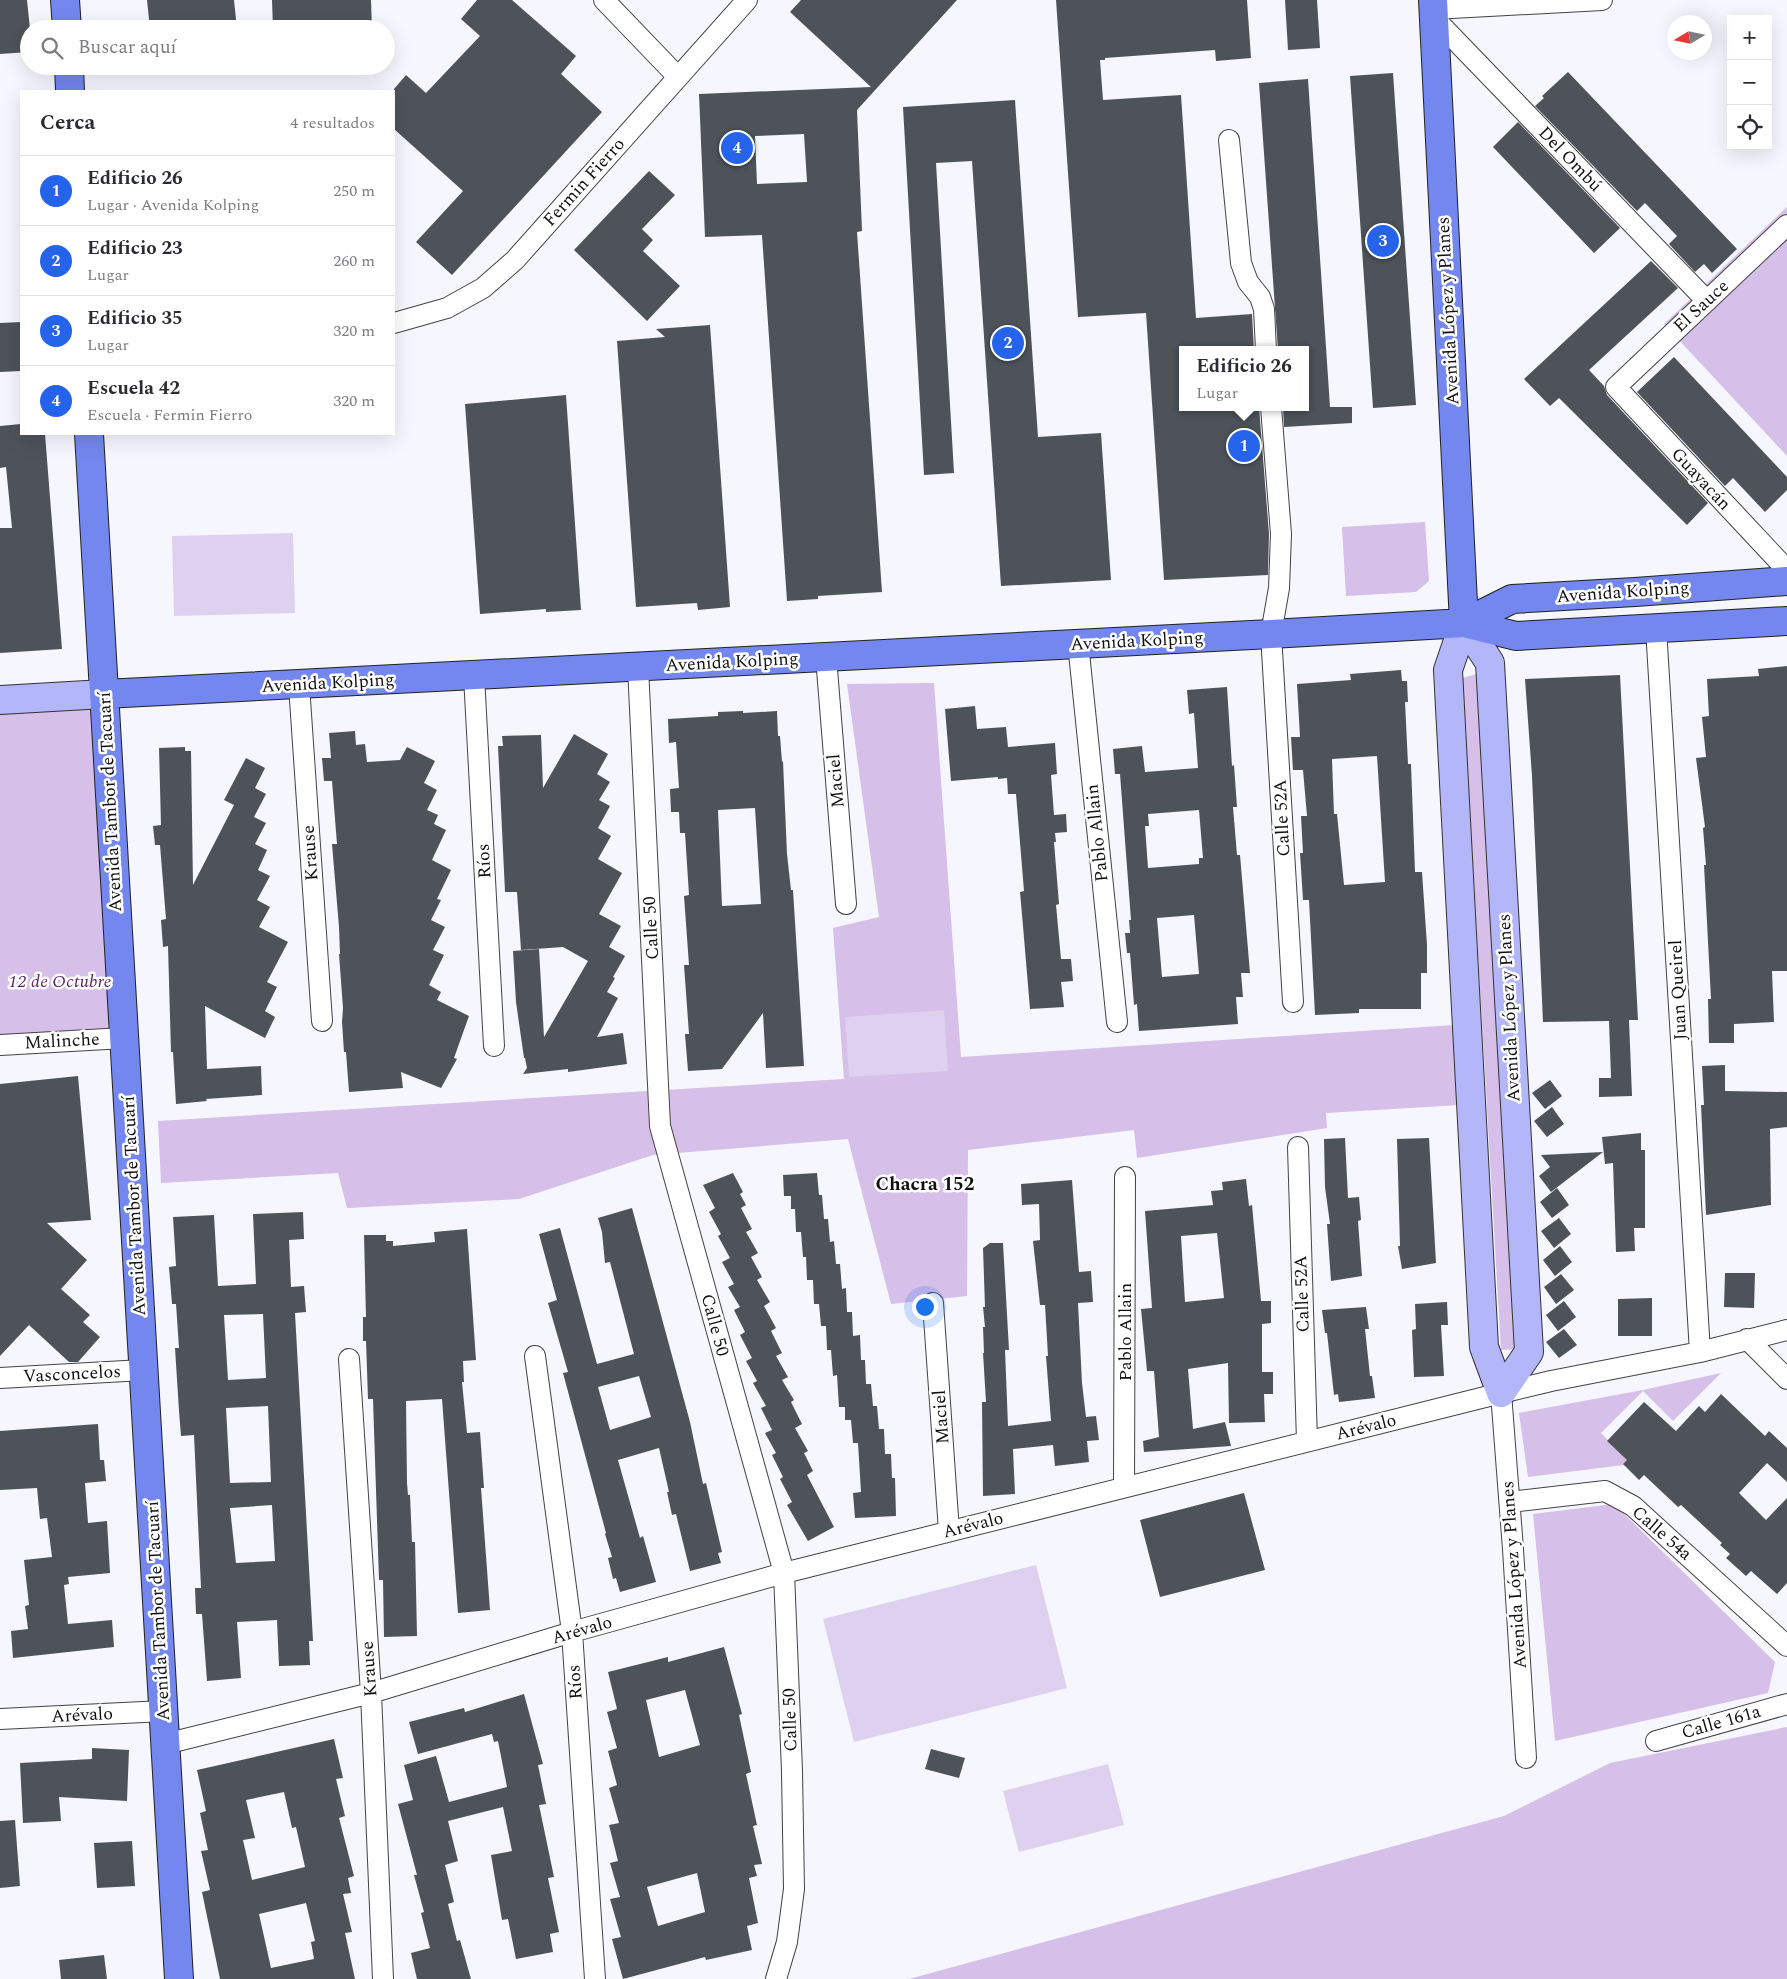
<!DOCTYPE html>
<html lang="es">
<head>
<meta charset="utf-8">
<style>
	:root { --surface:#fff; --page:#f2f2f3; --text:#2b2b33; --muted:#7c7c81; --line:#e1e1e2; --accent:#2563eb }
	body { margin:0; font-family:Spectral,serif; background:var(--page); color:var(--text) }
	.controls { position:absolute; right:15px; top:15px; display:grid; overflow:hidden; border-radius:0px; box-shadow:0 5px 20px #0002 }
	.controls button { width:45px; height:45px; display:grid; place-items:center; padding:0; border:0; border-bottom:1px solid var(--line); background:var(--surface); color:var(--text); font:25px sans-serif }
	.compass { position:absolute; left:1667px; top:15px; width:45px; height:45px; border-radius:50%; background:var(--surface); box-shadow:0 5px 20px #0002; rotate:260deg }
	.you { position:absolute; left:924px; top:1306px; width:18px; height:18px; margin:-12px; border:4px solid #fff; border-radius:50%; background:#1a73e8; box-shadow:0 0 0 8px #1a73e833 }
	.badge { display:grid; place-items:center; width:32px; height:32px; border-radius:50%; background:var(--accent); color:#fff; font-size:16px; font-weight:700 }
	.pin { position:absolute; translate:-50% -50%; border:2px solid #fff; box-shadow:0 1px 5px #0006 }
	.popup { position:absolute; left:1179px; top:346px; width:130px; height:65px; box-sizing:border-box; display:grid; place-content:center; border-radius:0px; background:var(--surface); filter:drop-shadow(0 1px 4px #0005); font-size:16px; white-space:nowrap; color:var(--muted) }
	.popup b { font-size:19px; color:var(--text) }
	.popup::after { content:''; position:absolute; left:50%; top:100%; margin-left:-10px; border:10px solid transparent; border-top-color:var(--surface) }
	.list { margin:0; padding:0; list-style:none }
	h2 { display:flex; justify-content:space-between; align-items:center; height:65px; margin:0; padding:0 20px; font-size:21px }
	h2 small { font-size:16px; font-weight:400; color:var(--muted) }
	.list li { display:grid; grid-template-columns:32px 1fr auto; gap:15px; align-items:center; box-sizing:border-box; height:70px; padding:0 20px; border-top:1px solid var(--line) }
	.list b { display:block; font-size:19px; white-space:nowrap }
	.list p { margin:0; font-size:16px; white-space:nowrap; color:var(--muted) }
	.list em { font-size:16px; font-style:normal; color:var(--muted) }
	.icon { flex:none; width:28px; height:28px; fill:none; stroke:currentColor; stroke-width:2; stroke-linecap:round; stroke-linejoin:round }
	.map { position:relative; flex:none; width:1787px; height:1979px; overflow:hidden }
	.search { position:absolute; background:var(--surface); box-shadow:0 5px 20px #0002; left:20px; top:20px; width:375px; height:55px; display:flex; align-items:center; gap:12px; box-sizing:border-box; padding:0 18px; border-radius:28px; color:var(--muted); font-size:19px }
	.panel { position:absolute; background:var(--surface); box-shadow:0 5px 20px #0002; left:20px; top:90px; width:375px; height:345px; border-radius:0px }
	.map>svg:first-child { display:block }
	.green { fill:#d6bfe8 }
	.pitch { fill:#ded0ef }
	.building { fill:#4d5359; fill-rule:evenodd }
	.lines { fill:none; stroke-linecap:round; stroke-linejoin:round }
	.street-casing { stroke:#434343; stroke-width:22 }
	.secondary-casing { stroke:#323232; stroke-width:30 }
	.primary-casing { stroke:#212121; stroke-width:30 }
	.street { stroke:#fff; stroke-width:20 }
	.secondary { stroke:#b4b6fa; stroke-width:28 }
	.primary { stroke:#7387ef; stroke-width:28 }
	.labels { text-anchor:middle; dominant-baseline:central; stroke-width:5; stroke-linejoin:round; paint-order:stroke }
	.street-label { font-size:18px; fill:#101010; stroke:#fff }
	.park-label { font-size:18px; font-style:italic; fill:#5d2465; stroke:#fff }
	.neighbourhood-label { font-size:19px; font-weight:bold; fill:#101010; stroke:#fff }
</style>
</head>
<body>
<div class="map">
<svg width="1787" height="1979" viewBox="0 0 1787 1979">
	<rect width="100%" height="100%" fill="#f5f6fe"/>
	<!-- green -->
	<path class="green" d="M1787,207V456L1664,324Z
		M1425,522L1429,581L1416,592L1346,596L1342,527Z
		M1480,673L1516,1349L1501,1350L1462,678Z
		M934,683L961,1057L1455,1025L1460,1105L1326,1113L1327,1128L1137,1158L1134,1130L968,1150L967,1296L891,1304L848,1139L653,1155L519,1199L347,1208L338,1173L161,1183L158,1121L844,1079L833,928L879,917L847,684Z
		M104,694L124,1038L0,1045V700Z
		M1721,1373L1673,1421L1643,1391L1601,1433L1631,1464L1528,1477L1519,1413L1643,1390Z
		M1614,1504L1775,1662L1768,1693L1555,1741L1533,1514Z
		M1787,1727V1979H909L1504,1816L1610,1763Z"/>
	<!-- pitch -->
	<path class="pitch" d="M293,533L295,613L174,616L172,536Z
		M944,1010L948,1071L849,1077L845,1017Z
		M1036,1565L1067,1688L854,1742L823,1619Z
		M1108,1764L1124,1825L1019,1852L1003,1791Z"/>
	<!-- building -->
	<path class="building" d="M0,0H27L30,29H29V52L0,54Z
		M147,0H234L237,29H150Z
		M272,0H371L372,29H273Z
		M477,0H512L576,56L561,74L602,112L452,275L416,242L463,191L394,129V89L406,75L426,93L480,36L461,19Z
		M801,0H957L857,110L862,231L857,232L882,592L818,596V599L787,601L762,235L705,237L699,94L871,87L790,12ZM804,134L807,182L757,184L755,136Z
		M1056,0H1247L1251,58L1216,61L1215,50L1105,58V60H1100L1103,100L1181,95L1196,318L1252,314L1254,350H1183V407H1259L1269,534L1268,575L1164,580L1146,313L1078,317Z
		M1285,0H1317L1320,48L1288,50Z
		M1568,72L1737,249L1712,273L1704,264L1695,272L1669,244L1677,236L1645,203L1637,211L1535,106L1544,98L1542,96Z
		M1393,73L1416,405L1373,408L1350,76Z
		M1308,79L1330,407H1352V423L1284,427L1283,407H1305V350H1278L1259,83Z
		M1015,100L1038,437L1101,433L1111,580L1001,586L972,161L936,163L954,473L924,475L903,107Z
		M1518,122L1620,228L1594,253L1493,147Z
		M649,171L675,195L642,229L653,240L643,251L680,286L647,321L574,250Z
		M1651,261L1678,288L1589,370L1604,386L1607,395L1708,503L1687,525L1559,398L1550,406L1524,379Z
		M21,322V371L0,372V323Z
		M710,325L730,607L698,610L697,603L636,607L617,341L665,337L656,329Z
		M1674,357L1787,477V490L1765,512L1733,478L1725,486L1637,392Z
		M566,395L581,610L546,612V609L480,614L465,404Z
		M21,424V434H45L62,649L0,653V528H12L6,467L0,468V426Z
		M1787,666V971H1772L1774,1022L1734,1024V1043H1709L1708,999H1711L1704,865H1706L1703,828L1705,827L1696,758L1706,757L1702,717L1709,716L1707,679L1759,676L1758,669Z
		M1401,670L1402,681H1407L1408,702H1405L1408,764H1411L1415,872H1422L1427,945V973H1421V1009H1359V1013L1315,1015L1309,900H1303L1300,853H1303L1301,816H1307L1303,770H1293L1291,737H1300L1297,684L1351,680L1350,674ZM1377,756L1385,882L1344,885L1337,814H1334L1332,759Z
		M1620,675L1638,1020H1629L1632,1096L1599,1097V1078H1611L1609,1021L1543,1022L1532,776L1525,679Z
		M1227,687L1232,766L1234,765L1237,807H1233L1237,855H1240L1250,973H1241L1243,997H1236L1238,1024L1139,1031L1137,1004L1134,1005L1130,953H1127L1125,933H1130L1129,920H1131L1120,774H1115L1113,749L1142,746L1145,772L1198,768L1194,713L1189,714L1187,690ZM1199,810L1203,858H1199V864L1148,868L1145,826H1149L1148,814ZM1194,915L1199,974L1162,977L1157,918Z
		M975,706L977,729L1006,727L1008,747L1055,743L1057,774L1051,775L1054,815L1066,814L1067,832L1055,833L1056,842H1054L1059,904L1056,905L1061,959H1071L1073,981L1061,982L1064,1007L1030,1009L1023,926L1020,892L1024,891L1016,794H1008L1007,778L998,779V777L951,781L945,709Z
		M743,711V713L777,711L778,736H780L782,762L783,761L787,854L791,890H793L804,1066L766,1068L763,1013L722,1069L688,1071L685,1034H689L684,965H689L684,896L689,895L685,833H680L679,812H671L670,789L679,788L676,742L669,743L668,719L718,716V712ZM755,808L761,904L722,906L718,810Z
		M355,731L356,745L365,744L367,762L400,760L407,747L435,761L424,783L437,790L427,810L438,815L434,824L446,830L432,860L451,870L437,899L441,900L431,920L445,927L433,950L444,955L429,985L441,992L437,1000L469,1016L454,1058L457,1059L441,1088L401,1072L403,1088L349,1092L346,1052H344L342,1022L343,1008L339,954H340L339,927L332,844H337L332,781H324L322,758H331L329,733Z
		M574,734L608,754L597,774L610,782L599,800L610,806L598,828L611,836L598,859L622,873L599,914L621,926L609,947L625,956L613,977L615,978L607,992L618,998L597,1037L623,1033L627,1064L568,1072V1069L523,1074L527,1068L525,1058H524L516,1002L513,951L539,949L544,1037L588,961L563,947L521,950L517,892H505L498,746H503L502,736L541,735L543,788Z
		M185,747V751H191L193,885L234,805L224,800L246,758L265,768L255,788L266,794L254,817L266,823L255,844L267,850L258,870L270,876L257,900L270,907L259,927L288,942L267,982L277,987L265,1011L275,1017L265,1038L205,1006L207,1069L261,1066L262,1095L206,1099L207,1101L176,1104L173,1052H171L168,946L163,947L161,920L166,919L160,845H155L153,826L161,825L159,748Z
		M1725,1065V1091L1787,1092V1127L1770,1129L1771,1205L1706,1215L1701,1105H1704L1702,1066Z
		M78,1076L91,1220L47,1223L87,1260L61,1289L90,1315L83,1322L100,1337L78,1362H69L29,1325L0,1356V1084Z
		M1550,1080L1562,1096L1545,1109L1532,1093Z
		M1552,1107L1564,1124L1547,1137L1534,1121Z
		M1641,1133V1150H1645V1228H1634L1635,1251L1616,1252L1613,1163L1605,1164L1602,1137Z
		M1345,1138L1348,1198L1359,1197L1361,1220L1358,1221L1362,1276L1331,1281L1327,1224H1330L1325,1187L1324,1139Z
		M1429,1138L1436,1263L1402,1269L1398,1246H1400L1397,1139Z
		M1603,1152L1551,1192L1539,1176L1550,1167L1541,1155Z
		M733,1173L743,1192L740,1194L746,1205L741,1208L752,1229L746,1232L758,1253L751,1257L762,1277L757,1280L770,1302L764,1306L776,1328L771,1331L782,1353L776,1356L788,1377L782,1380L794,1400L791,1402L802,1424L795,1428L808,1451L804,1453L813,1471L807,1475L834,1527L808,1541L787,1505L792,1502L780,1479L783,1477L772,1455L776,1453L765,1433L772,1430L761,1408L766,1406L753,1383L757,1381L746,1361L752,1358L740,1335L745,1332L734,1310L740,1307L728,1287L734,1284L722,1262L730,1258L718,1236L721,1234L709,1212L715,1208L703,1185Z
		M817,1173L819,1195H822L824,1219H828L830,1242L834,1241L836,1264H840L842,1289L846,1288L847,1312H852L853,1336L860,1335L861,1360H865L866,1384H871L873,1406H877L879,1429H884L885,1454H891L892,1478H895L896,1516L855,1518L853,1493L861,1492L858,1443H853L851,1420H845V1407H839L837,1375L833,1376L831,1350H827L826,1326H821L819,1304H814L813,1280H807L806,1257H803L801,1232H796L795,1209H791V1196H784L783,1175Z
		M1246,1179L1249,1206L1252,1205L1261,1301H1271V1323L1262,1324V1372H1273V1394H1264L1265,1422L1229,1423L1228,1363L1188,1369L1193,1429L1225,1422L1231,1446L1144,1452L1143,1441L1159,1437L1154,1371H1147L1141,1309L1152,1308L1145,1211L1213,1205L1211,1191L1223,1190L1222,1182ZM1217,1233L1224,1298L1185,1302L1181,1236Z
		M1072,1180L1079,1272L1091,1271L1093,1302L1078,1303L1082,1383L1086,1417L1096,1416L1099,1440L1087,1441L1089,1462L1055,1466L1053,1445L1013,1449L1015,1494L983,1496L982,1402H986L983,1353H984L983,1327H985L983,1307H985L983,1248L990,1243H1003L1009,1350H1005L1008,1426L1051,1421L1046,1356H1048L1045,1305H1040L1033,1241L1040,1240L1039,1204L1022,1205L1021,1184Z
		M1557,1188L1569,1205L1552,1218L1540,1202Z
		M632,1208L690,1422L703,1484L706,1483L722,1552L718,1553L721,1563L690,1571L676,1514L672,1515L667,1492H669L659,1448L618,1460L640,1538L643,1536L656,1582L620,1592L616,1578L613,1579L608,1558L612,1557L605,1534L606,1533L563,1373L568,1372L548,1303L557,1300L539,1234L560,1228L597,1364L634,1354L610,1262L605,1263L602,1232L598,1218ZM639,1376L651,1417L610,1430L598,1387Z
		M303,1212L304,1239L289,1240L291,1287L304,1286L306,1312L295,1313L313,1641H309L310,1665L279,1666L277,1620L237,1622L241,1678L207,1681L202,1614H196L195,1588H201L194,1435L181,1436L179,1411L175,1348H179L176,1304H172L169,1267L176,1266L173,1217L214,1215L218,1286L256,1284L253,1214ZM263,1314L266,1378L228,1380L224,1315ZM268,1406L271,1482L230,1483L226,1408ZM272,1505L275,1561L236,1563L230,1508Z
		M1559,1218L1571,1234L1554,1248L1541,1231Z
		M467,1229L476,1360L463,1361L464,1382H462L467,1433L480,1432L484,1488H481L490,1610L458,1613L442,1399L406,1401L407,1483L408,1495H410L412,1542H415L417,1636L384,1637L383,1580H379L373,1399H368L366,1341H363V1317H366L364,1235H386V1241H393V1246L435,1242L434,1232Z
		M1560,1246L1572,1262L1555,1276L1543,1260Z
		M1725,1273H1755L1754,1308L1724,1307Z
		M1561,1274L1574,1290L1556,1304L1544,1287Z
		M1652,1298V1336H1618V1299Z
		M1564,1301L1576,1317L1558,1331L1546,1315Z
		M1447,1302L1448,1325H1441L1444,1376L1414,1377L1412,1330L1416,1329L1415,1304Z
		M1366,1307L1369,1329H1365L1370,1376H1372L1375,1398L1339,1402L1338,1394L1334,1395L1327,1333H1325L1322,1310Z
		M1564,1329L1577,1345L1559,1358L1546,1342Z
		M1721,1394L1765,1436L1769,1431L1787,1448V1482L1767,1463L1739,1493L1766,1520L1787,1498V1583L1777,1594L1751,1571L1746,1576L1726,1558L1730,1554L1720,1545L1722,1543L1681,1505L1678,1507L1644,1475L1639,1480L1623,1464L1627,1460L1607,1441L1644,1402L1676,1431L1699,1406L1705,1412Z
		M98,1424L100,1460H104L106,1481L85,1483L88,1523L107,1521L110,1573L68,1577L69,1584L64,1585L68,1624L112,1620L114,1647L13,1658L11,1631L28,1629L25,1606L29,1605L24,1560L52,1557L47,1518L40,1519L37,1488L0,1490V1431Z
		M1244,1493L1265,1570L1160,1597L1140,1520Z
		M724,1647L742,1714L739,1715L751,1772L746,1774L757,1825L753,1826L762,1864L754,1865L757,1876L749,1878L758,1923L747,1926L752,1950L706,1960L705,1957L623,1979L612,1939L621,1937L610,1899L620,1897L610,1863L618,1861L609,1825L619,1823L609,1788L617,1785L608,1751L617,1748L607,1712L617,1709L608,1672L668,1657V1662ZM685,1690L700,1745L659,1757L646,1700ZM697,1873L705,1912L658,1926L647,1887Z
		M524,1694L543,1764L538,1765L546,1804L539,1805L554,1877L548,1878L559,1932L550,1934L553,1952L516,1959L508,1919L502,1920L491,1855L512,1851L503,1807L448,1821L458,1861L445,1865L454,1902L448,1904L457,1941L460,1940L471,1979H417L411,1953L430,1948L421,1913L424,1912L414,1875H417L398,1804L413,1800L404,1765L436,1756L449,1802L507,1787L498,1741L494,1742L492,1734L418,1754L409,1722L464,1708L465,1712Z
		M334,1739L343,1778L336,1779L345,1816L339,1818L354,1876L348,1878L351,1893L343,1894L352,1932L345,1933L355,1979H220L202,1892L210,1890L201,1851L208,1850L200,1813L206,1811L197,1770ZM284,1792L292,1828L296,1827L305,1867L252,1880L243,1840L255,1838L246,1800ZM306,1903L315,1941L311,1942L314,1959L271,1968L259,1914Z
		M92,1748L129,1750L127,1801L59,1797L61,1821L23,1823L20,1763L92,1759Z
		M931,1749L965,1758L959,1778L925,1769Z
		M15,1820L20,1886L0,1888V1821Z
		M132,1841L135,1886L97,1888L94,1843Z
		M104,1955L107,1979H61L59,1960Z"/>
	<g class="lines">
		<!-- street casing -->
		<g class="street-casing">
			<path id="street" d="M604,0L678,77
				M1433,9L1602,0
				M1433,17L1707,301
				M1229,140L1241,263L1248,282L1260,297L1264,309L1266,350
				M1787,225L1616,387L1787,570
				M394,323L447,308L483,288L515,260L747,0
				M1271,407L1281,534L1279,588L1271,634L1293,1002
				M1656,628L1700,1352
				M1078,643L1117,1022
				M826,657L846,904
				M638,667L660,1126L784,1573L792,1771L794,1889L787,1942L776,1979
				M474,676L494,1046
				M299,685L322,1021
				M0,1045L124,1038
				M1298,1147L1307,1441
				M933,1303L949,1531
				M1747,1339L1787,1379
				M535,1356L572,1632L595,1979
				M349,1359L371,1693L383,1979
				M0,1378L143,1370
				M1501,1393L1513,1549L1526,1758
				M1124,1487L1125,1177
				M1510,1502L1605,1491L1633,1506L1787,1646
				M0,1719L164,1711
				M1656,1741L1787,1704
				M165,1744L371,1693L572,1632L784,1573L1501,1393L1551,1381L1700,1352L1787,1330"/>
		</g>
		<!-- secondary casing -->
		<g class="secondary-casing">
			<path id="secondary" d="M1464,623L1490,663L1529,1352L1501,1393
				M1464,623L1448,670L1484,1347L1501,1393
				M0,700L104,694"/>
		</g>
		<!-- primary casing -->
		<g class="primary-casing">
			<path id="primary" d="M65,0L67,29
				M1433,0L1464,623
				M69,66L70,91
				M89,434L179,1979
				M1464,623L1512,599L1635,592L1787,581
				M104,694L1271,634L1464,623L1516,636L1787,621"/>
		</g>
		<!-- street -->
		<use href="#street" class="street"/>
		<!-- secondary -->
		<use href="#secondary" class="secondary"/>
		<!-- primary -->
		<use href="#primary" class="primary"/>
	</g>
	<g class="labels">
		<!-- street labels -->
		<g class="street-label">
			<text transform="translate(1570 159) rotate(46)">Del Ombú</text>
			<text transform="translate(584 182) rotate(-48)">Fermin Fierro</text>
			<text transform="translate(1701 306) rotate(-43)">El Sauce</text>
			<text transform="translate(1448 311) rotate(-93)">Avenida López y Planes</text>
			<text transform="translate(1701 479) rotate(47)">Guayacán</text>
			<text transform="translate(1623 592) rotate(-4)">Avenida Kolping</text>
			<text transform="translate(1137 641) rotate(-3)">Avenida Kolping</text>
			<text transform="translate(732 662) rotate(-3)">Avenida Kolping</text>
			<text transform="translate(328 683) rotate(-3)">Avenida Kolping</text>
			<text transform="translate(836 781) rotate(-95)">Maciel</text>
			<text transform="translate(110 802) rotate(-93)">Avenida Tambor de Tacuarí</text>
			<text transform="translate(1282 818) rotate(-93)">Calle 52A</text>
			<text transform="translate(1097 833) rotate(-96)">Pablo Allain</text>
			<text transform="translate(310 853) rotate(-94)">Krause</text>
			<text transform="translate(484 861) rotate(-93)">Ríos</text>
			<text transform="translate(651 928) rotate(-93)">Calle 50</text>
			<text transform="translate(1678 990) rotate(-93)">Juan Queirel</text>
			<text transform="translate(1509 1008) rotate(-93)">Avenida López y Planes</text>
			<text transform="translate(62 1041) rotate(-3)">Malinche</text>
			<text transform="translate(134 1206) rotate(-93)">Avenida Tambor de Tacuarí</text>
			<text transform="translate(1302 1294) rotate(-92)">Calle 52A</text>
			<text transform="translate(715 1325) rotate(75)">Calle 50</text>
			<text transform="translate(1125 1332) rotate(-90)">Pablo Allain</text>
			<text transform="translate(72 1374) rotate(-3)">Vasconcelos</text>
			<text transform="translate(941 1417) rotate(-94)">Maciel</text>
			<text transform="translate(1366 1427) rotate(-14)">Arévalo</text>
			<text transform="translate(973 1525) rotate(-14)">Arévalo</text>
			<text transform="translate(1662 1533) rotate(41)">Calle 54a</text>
			<text transform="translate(1514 1575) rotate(-94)">Avenida López y Planes</text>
			<text transform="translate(158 1611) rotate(-93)">Avenida Tambor de Tacuarí</text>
			<text transform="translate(582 1630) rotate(-16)">Arévalo</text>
			<text transform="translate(369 1669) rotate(-94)">Krause</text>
			<text transform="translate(575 1682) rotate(-94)">Ríos</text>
			<text transform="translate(82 1715) rotate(-3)">Arévalo</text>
			<text transform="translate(790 1720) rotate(-92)">Calle 50</text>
			<text transform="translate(1721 1722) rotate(-16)">Calle 161a</text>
		</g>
		<!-- park labels -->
		<g class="park-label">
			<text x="60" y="981">12 de Octubre</text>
		</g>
		<!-- neighbourhood labels -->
		<g class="neighbourhood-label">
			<text x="925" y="1184">Chacra 152</text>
		</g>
	</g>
</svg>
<div class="controls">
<button>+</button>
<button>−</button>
<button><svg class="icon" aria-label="locate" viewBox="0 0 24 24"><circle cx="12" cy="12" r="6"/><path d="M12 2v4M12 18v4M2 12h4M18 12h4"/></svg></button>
</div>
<svg class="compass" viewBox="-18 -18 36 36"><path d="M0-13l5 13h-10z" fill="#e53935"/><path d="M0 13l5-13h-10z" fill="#7c7c81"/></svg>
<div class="you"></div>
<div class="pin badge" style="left:1244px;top:446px">1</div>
<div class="popup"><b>Edificio 26</b>Lugar</div>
<div class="pin badge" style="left:1008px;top:343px">2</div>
<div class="pin badge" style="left:1383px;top:241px">3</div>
<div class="pin badge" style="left:737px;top:148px">4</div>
<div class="search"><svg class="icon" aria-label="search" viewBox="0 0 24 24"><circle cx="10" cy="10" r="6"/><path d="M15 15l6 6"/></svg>Buscar aquí</div>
<section class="panel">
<h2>Cerca<small>4 resultados</small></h2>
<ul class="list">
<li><span class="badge">1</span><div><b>Edificio 26</b><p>Lugar · Avenida Kolping</p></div><em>250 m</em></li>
<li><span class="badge">2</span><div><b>Edificio 23</b><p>Lugar</p></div><em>260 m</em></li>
<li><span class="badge">3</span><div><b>Edificio 35</b><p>Lugar</p></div><em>320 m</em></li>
<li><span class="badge">4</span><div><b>Escuela 42</b><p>Escuela · Fermin Fierro</p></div><em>320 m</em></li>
</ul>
</section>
</div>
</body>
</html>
